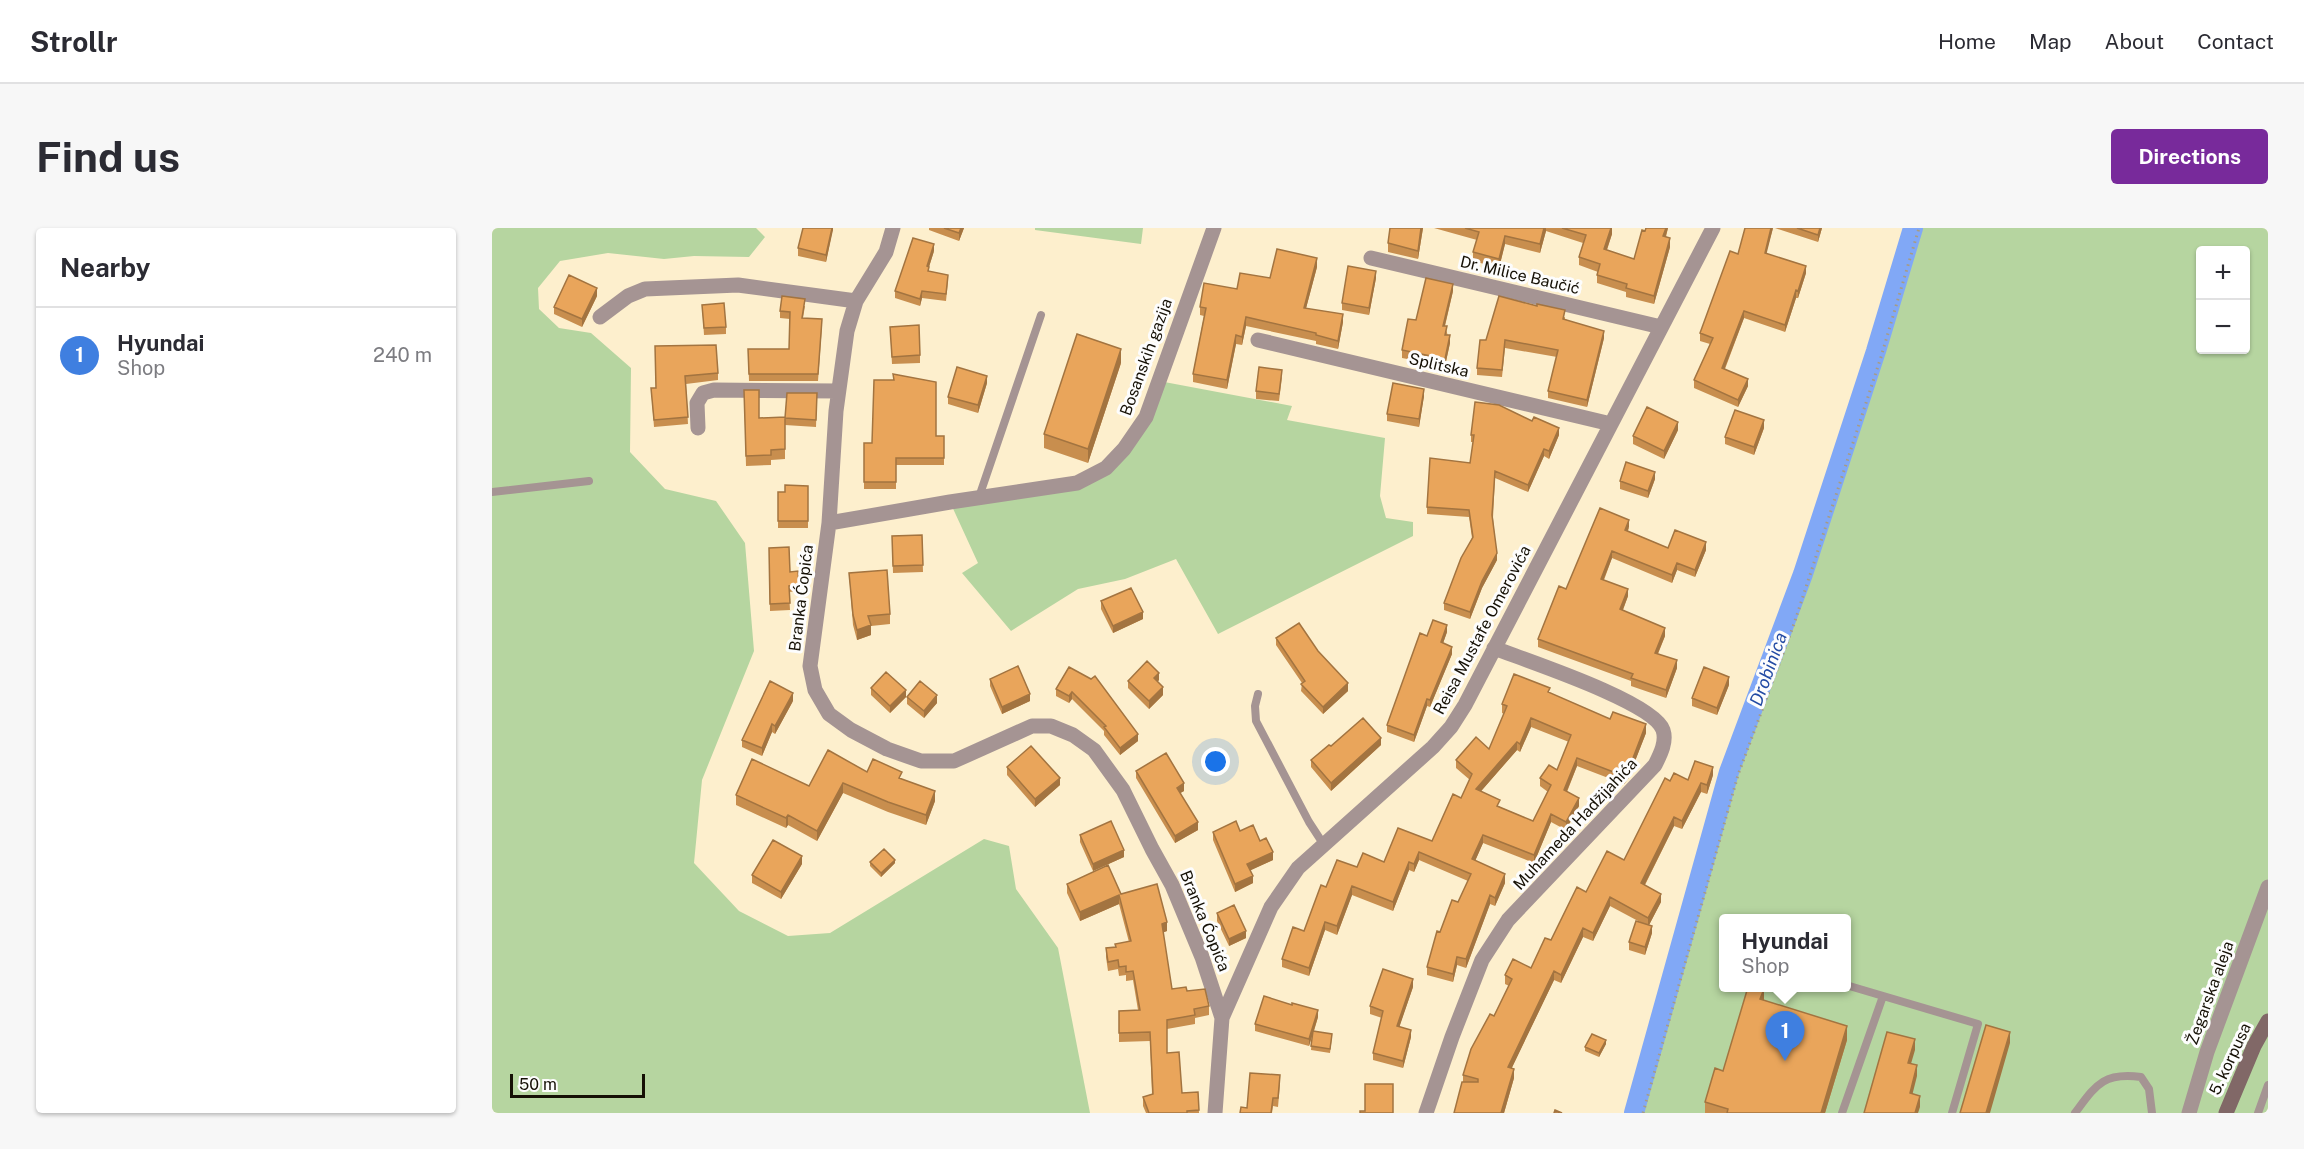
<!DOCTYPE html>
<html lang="en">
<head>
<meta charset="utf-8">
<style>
	:root { --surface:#fff; --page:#f7f7f7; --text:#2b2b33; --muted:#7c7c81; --line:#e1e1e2; --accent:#782a9b }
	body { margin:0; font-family:"Public Sans",sans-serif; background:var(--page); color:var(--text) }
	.controls { position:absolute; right:18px; top:18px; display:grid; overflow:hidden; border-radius:6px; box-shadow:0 2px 4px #0004 }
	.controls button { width:54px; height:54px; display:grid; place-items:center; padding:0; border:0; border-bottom:2px solid var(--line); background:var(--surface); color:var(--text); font:30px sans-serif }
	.scale { position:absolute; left:18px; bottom:15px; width:135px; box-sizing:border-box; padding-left:6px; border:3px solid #151005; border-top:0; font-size:16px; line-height:21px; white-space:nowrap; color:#151005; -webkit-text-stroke:4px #fdfdfd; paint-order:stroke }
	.you { position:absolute; left:724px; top:534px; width:21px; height:21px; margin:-15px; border:4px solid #fff; border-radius:50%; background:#1a73e8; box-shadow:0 0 0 9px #1a73e833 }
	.badge { display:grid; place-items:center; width:39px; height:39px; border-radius:50%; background:var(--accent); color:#fff; font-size:20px; font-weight:700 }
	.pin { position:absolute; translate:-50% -50px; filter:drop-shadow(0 2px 3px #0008) }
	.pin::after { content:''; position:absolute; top:32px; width:21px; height:18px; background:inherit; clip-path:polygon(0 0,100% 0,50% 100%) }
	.popup { position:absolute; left:1227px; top:686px; width:132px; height:78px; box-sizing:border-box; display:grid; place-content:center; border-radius:6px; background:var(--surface); filter:drop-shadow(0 2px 4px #0005); font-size:20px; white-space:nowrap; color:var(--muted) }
	.popup b { font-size:22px; color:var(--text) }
	.popup::after { content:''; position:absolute; left:50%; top:100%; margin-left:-12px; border:12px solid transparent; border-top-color:var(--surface) }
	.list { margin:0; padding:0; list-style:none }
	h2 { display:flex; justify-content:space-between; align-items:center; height:78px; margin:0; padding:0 24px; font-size:26px }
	h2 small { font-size:20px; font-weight:400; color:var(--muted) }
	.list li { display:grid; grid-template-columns:39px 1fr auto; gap:18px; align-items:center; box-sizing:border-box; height:96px; padding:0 24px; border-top:2px solid var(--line) }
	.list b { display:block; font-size:22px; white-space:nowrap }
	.list p { margin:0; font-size:20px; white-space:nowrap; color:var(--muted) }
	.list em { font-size:20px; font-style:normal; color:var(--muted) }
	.map { position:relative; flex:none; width:1776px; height:885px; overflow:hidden; border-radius:6px }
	header { display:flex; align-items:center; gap:36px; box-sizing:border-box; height:84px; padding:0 30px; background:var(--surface); border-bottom:2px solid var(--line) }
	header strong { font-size:28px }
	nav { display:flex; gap:33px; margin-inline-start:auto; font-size:21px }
	.intro { display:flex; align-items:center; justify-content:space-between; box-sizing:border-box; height:144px; padding:0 36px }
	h1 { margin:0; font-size:42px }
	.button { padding:15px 27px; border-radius:6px; background:var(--accent); color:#fff; font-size:21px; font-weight:700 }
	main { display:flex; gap:36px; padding:0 36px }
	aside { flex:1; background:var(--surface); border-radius:6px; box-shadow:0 2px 4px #0004 }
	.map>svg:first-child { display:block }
	.green { fill:#b6d5a0; fill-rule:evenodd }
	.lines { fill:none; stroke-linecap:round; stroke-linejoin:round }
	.canal { stroke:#81a8f6; stroke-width:20 }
	.path { stroke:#a79c83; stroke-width:3; stroke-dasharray:1.5 4.5; stroke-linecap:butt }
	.lane { stroke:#a59493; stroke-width:8 }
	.street { stroke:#a59493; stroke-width:15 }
	.secondary { stroke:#816867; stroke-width:15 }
	.wall { fill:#c88e4e; fill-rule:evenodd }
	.shaded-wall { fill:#a37440 }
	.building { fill:#e9a55b; stroke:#a37440; stroke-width:1.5; fill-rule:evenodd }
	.labels { text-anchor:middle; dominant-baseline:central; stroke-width:6; stroke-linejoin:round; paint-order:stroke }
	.street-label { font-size:16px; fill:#151005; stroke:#fdfdfd }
	.water-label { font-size:18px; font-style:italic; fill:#234ba4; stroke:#fdfdfd }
</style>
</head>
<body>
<header>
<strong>Strollr</strong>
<nav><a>Home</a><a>Map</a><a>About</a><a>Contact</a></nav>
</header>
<div class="intro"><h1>Find us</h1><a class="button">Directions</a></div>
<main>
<aside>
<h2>Nearby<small></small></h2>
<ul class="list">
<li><span class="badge" style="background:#3f7fe0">1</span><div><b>Hyundai</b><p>Shop</p></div><em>240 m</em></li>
</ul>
</aside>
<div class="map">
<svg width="1776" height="885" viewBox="0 0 1776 885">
	<rect width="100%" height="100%" fill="#fdefcd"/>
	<!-- green -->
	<path class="green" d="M0,0H264L273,9L257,29L202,28L172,31L116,25L68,33L46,60L47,81L67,100L99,105L139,140L138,224L173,261L224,273L253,315L262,423L210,552L202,635L247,683L296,708L338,705L492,611L517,618L524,661L566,720L598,885H0Z
		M543,0H651L649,16L543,2Z
		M1421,0H1776V885H1142L1237,544L1268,464L1334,276L1384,123ZM1708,22H1754V122H1708ZM1232,690H1354V760H1232Z
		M667,153L800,178L795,192L893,210L888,268L894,290L921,294V308L726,406L684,331L633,351L586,361L519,403L470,345L486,335L458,274L585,255L632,221Z"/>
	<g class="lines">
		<!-- canal -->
		<path class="canal" d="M1142,885L1237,544L1311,346L1384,123L1421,0"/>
		<!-- path -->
		<path class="path" d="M1151,885L1246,547L1302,396L1389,129L1427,0"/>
		<!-- lane -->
		<path class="lane" d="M0,264L97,253
			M487,269L549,87
			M766,466L763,478L764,493L817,594L832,617
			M1354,757L1486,796L1460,885
			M1350,885L1391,768
			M1583,885C1604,857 1611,844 1649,849L1657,861L1660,885
			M1766,885L1776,857"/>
		<!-- street -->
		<path class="street" d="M401,0L394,24L364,73L355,103L344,183L337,295L318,438L323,462L337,486L359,502L395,521L429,533H462L540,498H559L581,507L602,522L631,562L660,621L680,657L710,729L730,790
			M879,30L1169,99
			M108,89L136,68L153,61L246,57L364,73
			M766,112L1119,196
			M206,200L205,175L211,165L222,162L346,163
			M337,295L458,274L585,255L614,240L632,221L654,189L722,0
			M723,885L730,790L779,679L806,640L941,519L959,499L973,477L1221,0
			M934,885L960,809L990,732L1016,692L1163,537C1168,527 1175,514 1171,502C1162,474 1033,432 1002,420
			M1697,885L1715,824L1776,659"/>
		<!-- secondary -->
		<path class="secondary" d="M1734,885L1762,818L1776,793"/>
	</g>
	<!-- wall -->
	<path class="wall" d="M341,0L334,34L306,28V20Z
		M437,0H472L467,13L437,2Z
		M898,0H931L926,31L896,24V15Z
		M942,0H1120V6L1115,22L1142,31L1154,0H1176L1174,9L1178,19L1162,76L1134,69V64L1105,55V47L1106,44L1087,37V29L1091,15L1054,3L1048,25L1013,16L1007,40L981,33V24L985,12Z
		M1281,0L1274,25L1314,45L1306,70H1304L1293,104L1252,90L1233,141L1256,158L1246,179L1202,160V152L1218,116L1208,113V105L1246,26Z
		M1283,0H1330L1326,14Z
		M442,23L437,39V43L456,53L454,73L430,70L428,78L403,70V63Z
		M825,39L814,80L851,94L846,121L824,116V113L754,98L750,117L744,116L735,161L701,154V146L712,88L708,87V79L778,50Z
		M884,50L877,87L850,82V75Z
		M961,63L953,98L958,115L953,138L910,130V122L924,92Z
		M105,68L90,99L62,86V79Z
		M210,77L234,99V106L212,107Z
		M313,78L311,90L330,98L326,153H257L256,121H297L298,91L288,90V83Z
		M1073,89V91L1112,110L1095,179L1056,170V163L1065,129L1013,120L1010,149L985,147V140L994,112Z
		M398,99L428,127V135L400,136Z
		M163,118L226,145V152L194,156L196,196L162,199L159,160H164Z
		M629,135L596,235L552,220V206Z
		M790,149L787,173L764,171V163Z
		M495,155L486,185L456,176V169Z
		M252,162L267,190L293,189V231L279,232V237L254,238Z
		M325,165L324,199L293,197V190Z
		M932,168L927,199L895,193V186Z
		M1272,200L1262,227L1233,216V209Z
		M1186,202L1172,231L1141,216V208Z
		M979,207H1067L1057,231L1052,228L1036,264L1003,250L1001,290L1005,332L990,360L978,391L952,382V375L980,310L977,289L935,286V279L978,235L981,214H979Z
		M444,208H452V237H404V261H372V215H380Z
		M1163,251L1156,270L1128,261V253Z
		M316,258V300H286V264H293Z
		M1137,299L1136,303L1176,320L1214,322L1203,349L1185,342L1180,355L1120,330L1112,352L1136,368L1131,382L1173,408L1166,426L1185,440L1174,470L1139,458V453L1046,419V411Z
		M430,307L431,344L401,345L400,308Z
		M277,320L298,344L306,343L307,363L297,364L298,382L278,383Z
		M357,345L398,386V396L379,398V407L365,412L361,397Z
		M609,373L651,391L621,405L609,381Z
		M955,404L951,415L960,426L938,479L935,478L922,514L895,504V497L935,408Z
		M784,410L856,463L831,486L809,463L810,455L784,417Z
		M577,439L646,513L628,527L612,507V503L580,471L577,475L564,468V461Z
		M498,451L538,473L510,486L498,458Z
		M667,452L665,454L671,467L657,481L636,460V453Z
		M1237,457L1225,487L1200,478V470Z
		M379,460L414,469L398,485L379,467Z
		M1058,465L1118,491L1154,505L1136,551L1132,556L1085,538L1075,564L1087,578L1074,602L1059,594L1042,635L991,615L983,633L1013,655L1003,678L998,676L974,740L965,737L961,754L935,747V739L948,704L966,674L976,653L927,632L922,644L917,642L901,683L860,667L845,707L833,702L817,748L790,739V731L812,703L834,659L865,639L892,634L940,613L969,570L978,552L964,540V532L997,521L1012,486L1010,485V476ZM1039,499L1077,514L1065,542L1048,550V558L1056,564L1041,593L1008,579L989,563L1025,522L1028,524Z
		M415,469L445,475L432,490L415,476Z
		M301,473L283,506L280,504L270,528L250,519V512Z
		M889,517L839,563L819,539V532L839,518Z
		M515,539L568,557L543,579L515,547Z
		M644,543L692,563L688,565L706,602L683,615L644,550Z
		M375,544L410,551L443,573L434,597L396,584L351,565L325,613L296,597L294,600L244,577V567L317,558Z
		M1221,547L1215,566L1209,564L1190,601L1182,598L1153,657L1169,674L1157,697L1160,705L1153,727L1137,722V714L1148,694L1118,678L1101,713L1091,709L1069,755L1062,752L1019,841L1022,850L1012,885L971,854V847L1017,758L1013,756V747L1039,740L1094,664L1132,632L1178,553L1196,552Z
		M748,603L768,613L781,632L758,642L761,655L743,664L721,612V604Z
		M588,607L632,629L601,643L588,614Z
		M378,634L403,635L389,649L378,638Z
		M310,636L289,671L260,655V647Z
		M575,656L629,666L675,703L671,704L680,761L695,763L717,778V787L703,790V796L675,801V825L690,865L706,864L707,885H654L651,878V869L660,866L658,813L627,814V783L646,782L641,752L634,753V747L627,748L626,741L616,743L614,729V720L623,719L637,714L627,676L588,693L575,665Z
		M725,685L754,710L737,718L725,693Z
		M921,759L907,799L919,809L911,840L881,832V825L890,790L878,786V778Z
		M1272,772L1355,812L1333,885H1213V874Z
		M826,789L822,803L840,809L838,825L819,822L820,808L817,818L763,803V796Z
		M1114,816L1107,829L1093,823V819Z
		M788,856L786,879L781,878L780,885H748Z"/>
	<!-- shaded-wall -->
	<path class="shaded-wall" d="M340,0H341V2L334,34V27Z
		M469,0H472L467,13V5Z
		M929,0H931L926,31V23Z
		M1052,0H1054V3L1048,25V16Z
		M1119,0H1120V6L1112,30V21Z
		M1174,0H1176L1171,17V8Z
		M1279,0H1281L1273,32V25Z
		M1328,0H1330L1326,14V7Z
		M1013,8V16L1007,40V31Z
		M1178,10V19L1162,76V68Z
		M442,16V23L435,45V38Z
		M825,30V39L812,88V80Z
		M1314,38V45L1306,70V63Z
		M884,43V50L877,87V80Z
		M961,56V63L951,105V98Z
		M105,60V68L90,99V91Z
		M1304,62V70L1293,104V97Z
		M430,63V70L428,78V71Z
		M1252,83V90L1230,147V140Z
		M851,86V94L846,121V113Z
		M754,89V98L750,117V109Z
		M1112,103V110L1095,179V172Z
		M744,107V116L735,161V152Z
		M958,107V115L953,138V131Z
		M629,121V135L596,235V221Z
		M495,148V155L486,185V177Z
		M1256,151V158L1246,179V172Z
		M932,161V168L927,199V191Z
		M1272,192V200L1262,227V219Z
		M1186,194V202L1172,231V223Z
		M1067,200V207L1057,231V223Z
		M1052,221V228L1036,264V257Z
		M1163,244V251L1156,270V263Z
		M1137,292V299L1133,309V302Z
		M1214,314V322L1203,349V342Z
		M1120,323V330L1109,358V351Z
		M1005,325V332L990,360L978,391V384L990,353Z
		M1185,335V342L1180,355V347Z
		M1136,361V368L1128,389V381Z
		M651,384V391L621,405V398Z
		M379,397V407L365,412V402Z
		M955,397V404L949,421V414Z
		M1173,400V408L1163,432V425Z
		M960,419V426L938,479V472Z
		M1185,432V440L1174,470V462Z
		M667,445V452L662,458V450Z
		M1237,449V457L1225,487V480Z
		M856,455V463L831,486V479Z
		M671,459V467L657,481V473Z
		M414,462V469L398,485V478Z
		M580,464V471L577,475V468Z
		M301,465V473L283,506V498Z
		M538,466V473L510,486V479Z
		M445,467V475L432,490V483Z
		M935,471V478L922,514V507Z
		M1039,490V499L1028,524V516Z
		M280,496V504L270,528V520Z
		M1154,496V505L1136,551L1132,556V548Z
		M646,506V513L628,527V520Z
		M889,510V517L839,563V555Z
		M1025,514V522L984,569V561Z
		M1085,530V538L1072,570V562Z
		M1221,539V547L1215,566V557Z
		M568,550V557L543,579V571Z
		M351,555V565L325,613V603Z
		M692,555V563L685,567V560Z
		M1209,555V564L1190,601V593Z
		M443,563V573L434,597V587Z
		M1087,570V578L1074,602V594Z
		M1059,586V594L1042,635V627Z
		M296,587V597L294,600V590Z
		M1182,589V598L1149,664V655Z
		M706,594V602L683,615V608Z
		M991,607V615L980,640V631Z
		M632,622V629L601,643V636Z
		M781,624V632L755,644V636Z
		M927,624V632L922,644V636Z
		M310,628V636L289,671V664Z
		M403,632V635L389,649V645Z
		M917,634V642L901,683V674Z
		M1013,646V655L1003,678V670Z
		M761,648V655L743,664V656Z
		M860,658V667L845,707V698Z
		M1169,666V674L1156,699V690Z
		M627,667V676L588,693V684Z
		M998,667V676L974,740V731Z
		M1118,669V678L1101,713V705Z
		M675,694V703L670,705V696Z
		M833,694V702L817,748V740Z
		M1160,698V705L1153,727V719Z
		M1091,700V709L1069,755V747Z
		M754,703V710L737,718V711Z
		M965,729V737L961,754V746Z
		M1062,743V752L1016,848V839Z
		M921,751V759L905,806V798Z
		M1272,761V775L1268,771Z
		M826,782V789L817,818V811Z
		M1355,798V812L1333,885H1329Z
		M919,802V809L911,840V833Z
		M1518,804V815L1498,885H1494Z
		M1423,811V822L1416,846V835Z
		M1114,812V816L1107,829V825Z
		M1425,837V848L1418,876V865Z
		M1022,841V850L1012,885H1009Z
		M1428,868V879L1426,885H1423Z"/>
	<!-- building -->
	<path class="building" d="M311,0H340L334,27L306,20Z
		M452,0H469L467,5Z
		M898,0H929L926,23L896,15Z
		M973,0H1052L1048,16L1013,8L1007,31L981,24L987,4Z
		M1070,0H1119L1112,21L1142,31L1150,2L1153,3L1154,0H1174L1171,8L1178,10L1162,68L1134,60L1135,56L1105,47L1108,36L1087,29L1094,7Z
		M1253,0H1279L1273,25L1314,38L1306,63L1304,62L1293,97L1252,83L1230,140L1256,151L1246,172L1202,152L1221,110L1208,105L1238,23L1246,26Z
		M1305,0H1328L1326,7Z
		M421,10L442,16L435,38L437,39L436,43L456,47L454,66L430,63L428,71L403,63Z
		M785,21L825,30L812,80L851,86L846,113L824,107V105L754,89L750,109L744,107L735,152L701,146L714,80L708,79L712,55L745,61L748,45L778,50Z
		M856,38L884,43L877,80L850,75Z
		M77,47L105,60L90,91L62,79Z
		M934,50L961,56L951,98H955L953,107H958L953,131L910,122L916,91L924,92Z
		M290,68L313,71L310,90L330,91L326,146H257L256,121H297L298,84L288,83Z
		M1007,68L1045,78V76L1073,82L1071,91L1112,103L1095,172L1056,163L1066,122L1013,112L1010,142L985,140L988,112H994Z
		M232,75L234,99L212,100L210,77Z
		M427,97L428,127L400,129L398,99Z
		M585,106L629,121L596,221L552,206Z
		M224,117L226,145L193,148L196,189L162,192L159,160H164L163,118Z
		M465,139L495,148L486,177L456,169Z
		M767,139L790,142L787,166L764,163Z
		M401,146L444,154V208H452V230H404V254H372V215H380L382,152H402Z
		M901,155L932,161L927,191L895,186Z
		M252,162H267V190L293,189V221L279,222V227L254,228Z
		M295,165H325L324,192L293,190Z
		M983,174L1007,177L1040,193L1042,189L1067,200L1057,223L1052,221L1036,257L1003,243L1000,287L1005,325L990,353L978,384L952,375L969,330L981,309L977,282L935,279L938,230L978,235L982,207H979Z
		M1155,179L1186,194L1172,223L1141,208Z
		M1243,182L1272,192L1262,219L1233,209Z
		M1134,234L1163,244L1156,263L1128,253Z
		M293,257L316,258V293H286V264H293Z
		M1108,280L1137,292L1133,302L1176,320L1183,302L1214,314L1203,342L1185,335L1180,347L1120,323L1109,351L1136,361L1128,381L1173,400L1163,425L1185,432L1174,462L1139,450L1141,446L1046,411L1067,358L1074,361Z
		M430,307L431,337L401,338L400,308Z
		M297,319L298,344L306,343L307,357L297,358L298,375L278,376L277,320Z
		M395,342L398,386L376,388L379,397L365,402L361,387L357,345Z
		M639,360L651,384L621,398L609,373Z
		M941,392L955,397L949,414L960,419L938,472L935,471L922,507L895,497L928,405L935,408Z
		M807,395L826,423L856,455L831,479L809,456L813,453L784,410Z
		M655,433L667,445L662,450L671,459L657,473L636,453Z
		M526,438L538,466L510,479L498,451Z
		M577,439L599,451L603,448L646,506L628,520L612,499L614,498L580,464L577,468L564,461Z
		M1212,439L1237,449L1225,480L1200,470Z
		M394,444L414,462L398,478L379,460Z
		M1022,446L1058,460L1056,464L1118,491L1121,484L1154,496L1136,543L1132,548L1085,530L1072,562L1087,570L1074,594L1059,586L1042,627L991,607L980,631L1013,646L1003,670L998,667L974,731L965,729L961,746L935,739L945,703L948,704L960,672L966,674L979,646L927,624L922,636L917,634L901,674L860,658L845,698L833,694L817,740L790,731L801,699L812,703L829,657L834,659L845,632L865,639L871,625L892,634L906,600L940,613L961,566L969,570L980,546L964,532L984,509L997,521L1015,478L1010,476ZM1039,490L1079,507L1065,542L1057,537L1048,550L1059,557L1041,593L1005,578L1008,572L984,561L1025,514L1028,516Z
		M278,453L301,465L283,498L280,496L270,520L250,512Z
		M428,453L445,467L432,483L415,469Z
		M871,490L889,510L839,555L819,532L837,517L839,518Z
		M539,518L568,550L543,571L515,539Z
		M336,522L375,544L381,531L410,544L407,550L443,563L434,587L396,574L351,555L325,603L296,587L294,590L244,567L260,531L317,558Z
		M674,525L692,555L685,560L706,594L683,608L644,543Z
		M1203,533L1221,539L1215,557L1209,555L1190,593L1182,589L1149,655L1169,666L1156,690L1118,669L1101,705L1091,700L1069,747L1062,743L1016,839L1022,841L1009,885H962L970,854H986V851L971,847L979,821L998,786L1002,788L1020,751L1013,747L1021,731L1039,740L1053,710L1059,712L1085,659L1094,664L1115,623L1132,632L1173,550L1178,553L1182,545L1196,552Z
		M619,593L632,622L601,636L588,607Z
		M744,593L748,603L761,597L768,613L774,610L781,624L755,636L761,648L743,656L721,604Z
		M281,612L310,628L289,664L260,647Z
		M392,621L403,632L389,645L378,634Z
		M616,637L629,666L665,656L675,694L670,696L680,761L694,759L695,763L713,761L717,778L702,781L703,787L675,792V825L687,824L690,865L706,864L707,882L695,883V885H657L651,869L661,866L658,804L627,805V783L648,782L641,743L634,744V738L627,739L626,732L616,734L614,720L624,719L623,716L639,713L627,667L588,684L575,656Z
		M742,677L754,703L737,711L725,685Z
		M1144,693L1160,698L1153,719L1137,714Z
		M891,741L921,751L905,798L919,802L911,833L881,825L891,783L878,778Z
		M1256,759H1267L1272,761L1268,771L1355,798L1329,885H1235L1236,881L1213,874L1223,840L1231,843Z
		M772,768L800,777V775L826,782L817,811L763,796Z
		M1494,797L1518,804L1494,885H1468Z
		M821,803L840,806L838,821L819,818Z
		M1395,804L1423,811L1416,835L1425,837L1418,865L1428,868L1423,885H1372Z
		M1100,806L1114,812L1107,825L1093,819Z
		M758,845L788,847L786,870H781L779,885H748L749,879L755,880Z
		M873,856H901V885H868V883H873Z
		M1063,882L1070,885H1062Z"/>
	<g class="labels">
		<!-- street labels -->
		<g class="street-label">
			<text transform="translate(1028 47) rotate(13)">Dr. Milice Baučić</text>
			<text transform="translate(654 129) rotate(-70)">Bosanskih gazija</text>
			<text transform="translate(947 137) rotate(13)">Splitska</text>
			<text transform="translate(309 370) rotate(-83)">Branka Ćopića</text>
			<text transform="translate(990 402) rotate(-62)">Reisa Mustafe Omerovića</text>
			<text transform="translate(1083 596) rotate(-47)">Muhameda Hadžijahića</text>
			<text transform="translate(713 693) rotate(68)">Branka Ćopića</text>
			<text transform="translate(1718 765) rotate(-70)">Žegarska aleja</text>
			<text transform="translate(1738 831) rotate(-65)">5. korpusa</text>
		</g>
		<!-- water labels -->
		<g class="water-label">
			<text transform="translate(1276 441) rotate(-70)">Drobinica</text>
		</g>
	</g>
</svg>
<div class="controls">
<button>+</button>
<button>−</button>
</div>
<div class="scale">50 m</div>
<div class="you"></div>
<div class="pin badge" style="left:1293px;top:833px;background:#3f7fe0">1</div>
<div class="popup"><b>Hyundai</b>Shop</div>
</div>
</main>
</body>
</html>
